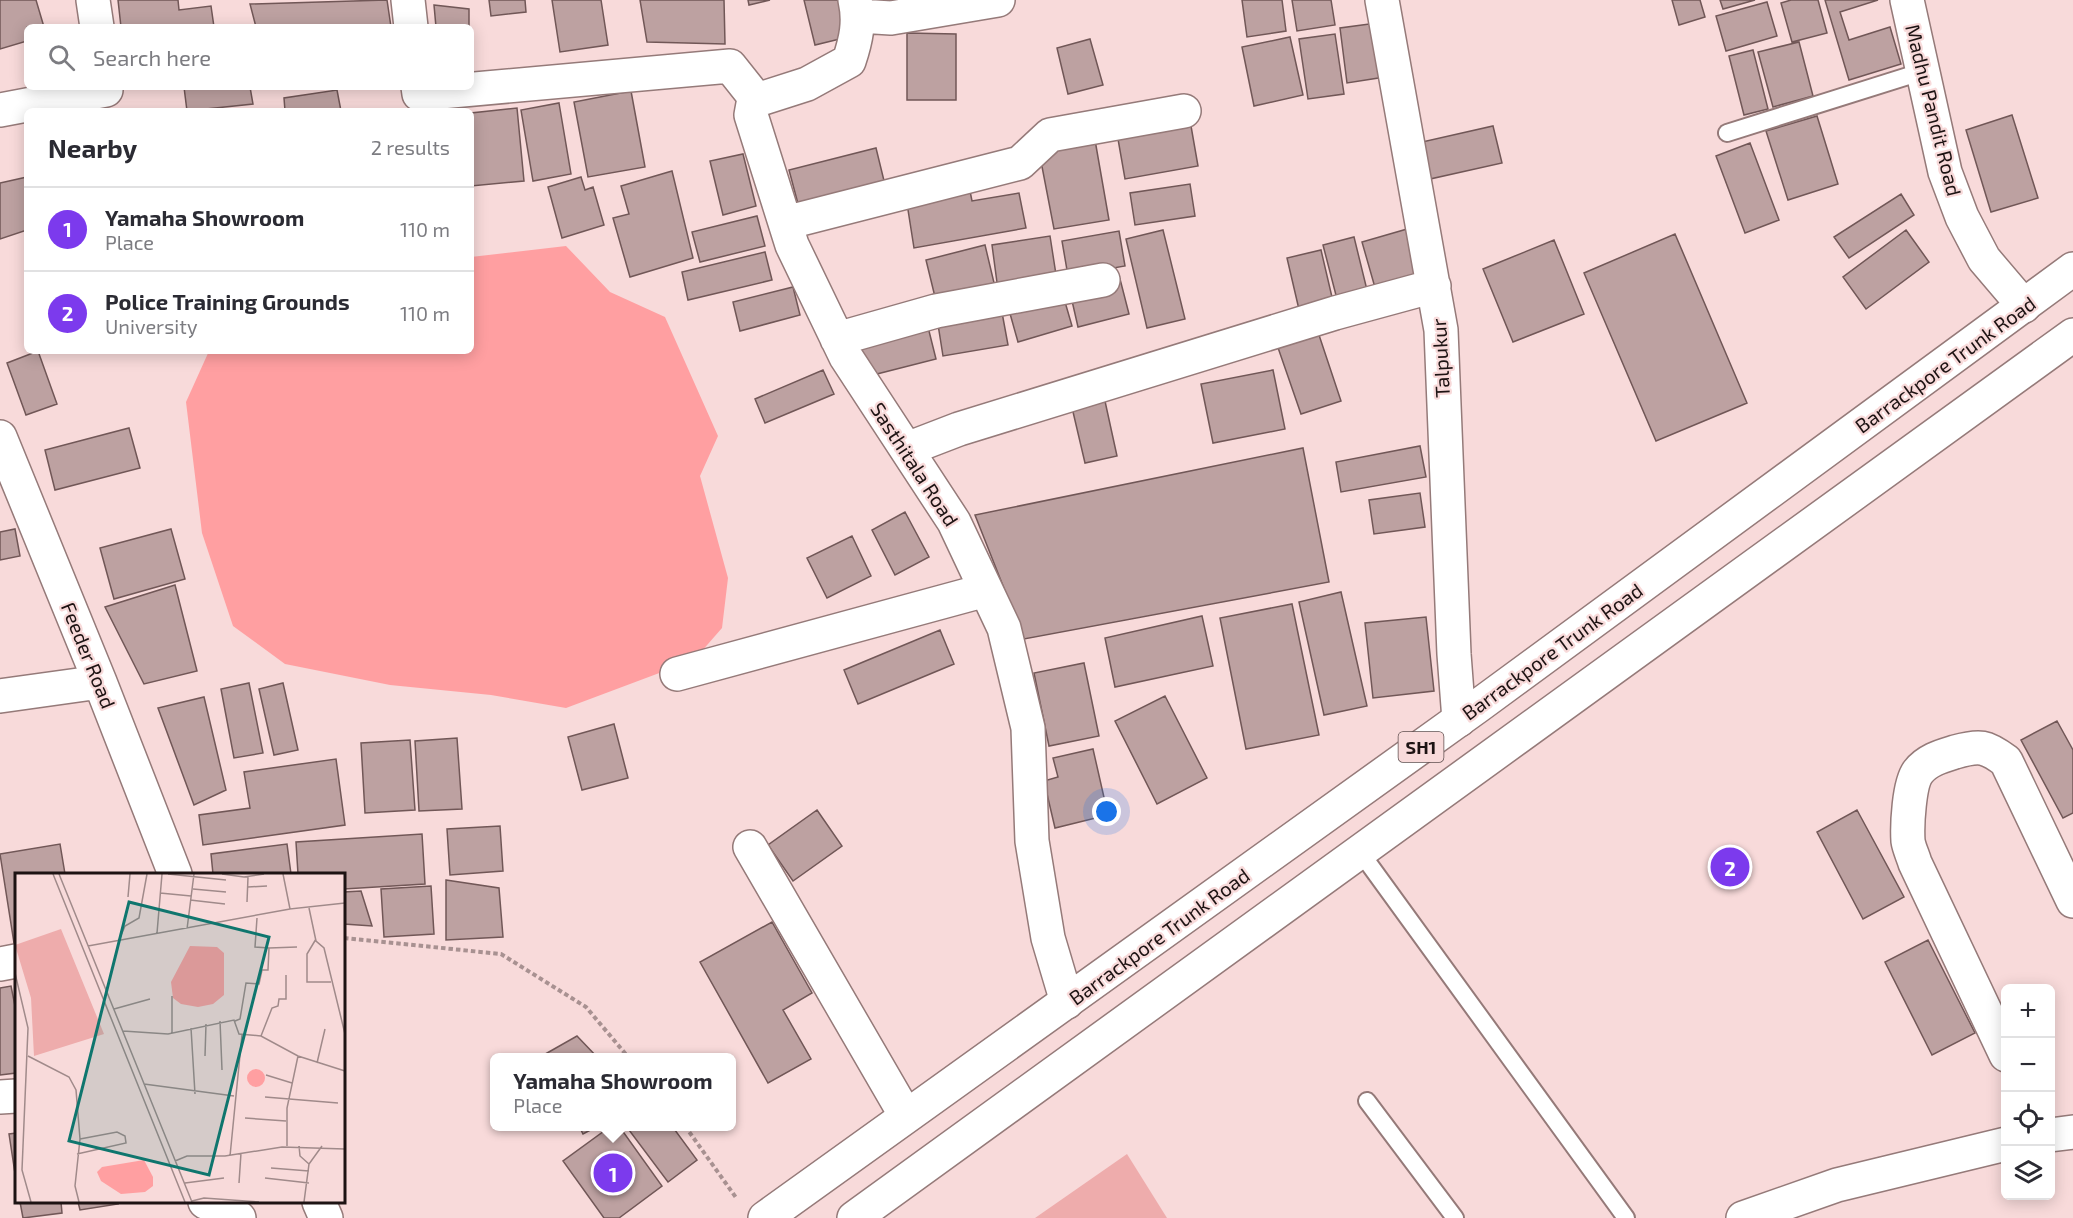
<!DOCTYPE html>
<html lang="en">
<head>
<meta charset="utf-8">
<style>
	:root { --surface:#fff; --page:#f7f7f7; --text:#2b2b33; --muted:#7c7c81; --line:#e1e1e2; --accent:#7c3aed }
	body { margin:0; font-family:"Exo 2",sans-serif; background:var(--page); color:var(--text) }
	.controls { position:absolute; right:18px; bottom:18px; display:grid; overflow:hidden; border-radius:9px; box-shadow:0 3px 15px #0003 }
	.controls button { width:54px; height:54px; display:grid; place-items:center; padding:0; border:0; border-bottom:2px solid var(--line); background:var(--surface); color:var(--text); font:30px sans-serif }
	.you { position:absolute; left:1107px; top:812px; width:21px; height:21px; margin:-15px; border:4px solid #fff; border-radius:50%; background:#1a73e8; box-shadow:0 0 0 9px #1a73e833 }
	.badge { display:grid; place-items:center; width:39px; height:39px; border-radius:50%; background:var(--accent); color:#fff; font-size:20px; font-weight:700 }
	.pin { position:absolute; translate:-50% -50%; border:3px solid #fff; box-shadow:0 2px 6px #0006 }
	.popup { position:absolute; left:490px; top:1053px; width:246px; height:78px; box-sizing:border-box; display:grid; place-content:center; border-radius:9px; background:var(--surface); filter:drop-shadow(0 2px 4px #0005); font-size:20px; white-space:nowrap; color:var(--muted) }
	.popup b { font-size:22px; color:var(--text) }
	.popup::after { content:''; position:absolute; left:50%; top:100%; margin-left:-12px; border:12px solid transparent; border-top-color:var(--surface) }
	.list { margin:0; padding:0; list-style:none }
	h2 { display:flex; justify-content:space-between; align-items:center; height:78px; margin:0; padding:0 24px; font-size:26px }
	h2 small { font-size:20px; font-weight:400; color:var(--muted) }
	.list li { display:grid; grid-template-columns:39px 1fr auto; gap:18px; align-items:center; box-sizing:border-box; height:84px; padding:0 24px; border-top:2px solid var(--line) }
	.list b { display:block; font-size:22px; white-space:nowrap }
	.list p { margin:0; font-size:20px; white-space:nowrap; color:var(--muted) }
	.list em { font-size:20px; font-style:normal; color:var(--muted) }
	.icon { flex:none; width:33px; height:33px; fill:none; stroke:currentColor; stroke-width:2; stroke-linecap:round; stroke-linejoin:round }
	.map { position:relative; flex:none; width:2073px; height:1218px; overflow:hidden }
	.search { position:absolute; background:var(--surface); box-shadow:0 3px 15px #0003; left:24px; top:24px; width:450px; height:66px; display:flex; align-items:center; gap:15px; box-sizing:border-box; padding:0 21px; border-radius:9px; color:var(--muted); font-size:22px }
	.panel { position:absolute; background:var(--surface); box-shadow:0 3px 15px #0003; left:24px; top:108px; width:450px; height:246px; border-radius:9px }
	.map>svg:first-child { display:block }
	.green { fill:#eeacac }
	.water { fill:#ff9fa1 }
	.building { fill:#bda1a1; stroke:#715757; stroke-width:1.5 }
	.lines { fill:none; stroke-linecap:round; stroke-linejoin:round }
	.lane-casing { stroke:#957a79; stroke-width:20 }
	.street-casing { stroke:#957a79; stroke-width:36 }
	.primary-casing { stroke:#957a79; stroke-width:36 }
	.path { stroke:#a89191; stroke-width:4; stroke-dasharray:4.5 3; stroke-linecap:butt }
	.lane { stroke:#fff; stroke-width:16 }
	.street { stroke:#fff; stroke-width:33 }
	.primary { stroke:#fff; stroke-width:33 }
	.labels { text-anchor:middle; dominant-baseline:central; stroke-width:4.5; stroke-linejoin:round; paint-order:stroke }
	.shield { fill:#f8dada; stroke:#5f4f4f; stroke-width:1.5 }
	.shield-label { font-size:18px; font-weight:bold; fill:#1d1313 }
	.street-label { font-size:20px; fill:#1d1313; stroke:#f8dada }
	.inset-road { fill:none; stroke:#a08a8a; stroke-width:1.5 }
	.view { fill:#0f766e; fill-opacity:0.15; stroke:#0f766e; stroke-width:3 }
	.inset-edge { fill:none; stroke:#1d1313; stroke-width:3 }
</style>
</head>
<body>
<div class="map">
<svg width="2073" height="1218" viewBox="0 0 2073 1218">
	<rect width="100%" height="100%" fill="#f8dada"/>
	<!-- green -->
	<path class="green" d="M1127,1154L1167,1218H1035Z"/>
	<!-- water -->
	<path class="water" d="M566,246L610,292L665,317L718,436L700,476L728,578L722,628L694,660L566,708L491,695L390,685L285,664L233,626L202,533L186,402L209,351H471V257Z"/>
	<!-- building -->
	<path class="building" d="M0,0H36L44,27H27V41L0,49Z
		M118,0H178L179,10L211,6L214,27H121Z
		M387,0L391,27H256L250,4Z
		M489,0H525L526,12L491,16Z
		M552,0H601L608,45L560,52Z
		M640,0H724L725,44L647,42Z
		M748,0H770L749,5Z
		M804,0H840L848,37L815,45Z
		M1242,0H1282L1286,31L1247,37Z
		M1292,0H1331L1335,25L1297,31Z
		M1672,0H1700L1705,17L1679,25Z
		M1720,0H1755L1723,9Z
		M1791,0H1818L1827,33L1792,42L1781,3Z
		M1825,0H1878L1840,12L1849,40L1890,27L1901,64L1849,80Z
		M1767,2L1777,36L1726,51L1716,16Z
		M434,5L469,9V27H436Z
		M1384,22L1391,76L1347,83L1340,28Z
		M907,33L956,34V100H907Z
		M1335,34L1344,94L1308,99L1299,39Z
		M1290,37L1303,95L1254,106L1242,47Z
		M1090,39L1103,85L1068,94L1057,48Z
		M1799,42L1813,96L1773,107L1758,52Z
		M1753,50L1768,109L1744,115L1729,56Z
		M184,87H250L253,104L187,111Z
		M337,90L341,111H285L284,98Z
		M631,91L645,167L588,177L574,102Z
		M559,103L571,174L533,181L521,110Z
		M517,108L524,181L471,186V113Z
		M2012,115L2038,198L1991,212L1966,130Z
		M1817,116L1838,184L1788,200L1766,131Z
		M1191,126L1198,166L1125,179L1118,139Z
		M1493,126L1502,163L1430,179L1422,142Z
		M1095,140L1109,220L1054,229L1039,151Z
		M1750,143L1779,220L1745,233L1716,156Z
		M876,148L887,193L801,215L789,170Z
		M743,154L756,206L723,215L710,161Z
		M672,171L693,258L630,277L613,218L629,214L621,186Z
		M27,177V230L0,239V183Z
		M581,177L585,190L593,187L604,225L562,238L548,187Z
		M1190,184L1195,216L1135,225L1130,193Z
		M969,186L972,201L1019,193L1026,228L914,248L906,197Z
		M1901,194L1914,215L1849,258L1834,237Z
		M757,216L765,246L700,262L692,232Z
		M1414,227L1428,276L1376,291L1362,242Z
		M1163,230L1185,319L1147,328L1126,239Z
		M1906,230L1929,262L1866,309L1843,277Z
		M1119,231L1125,266L1068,276L1062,241Z
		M1675,234L1747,403L1656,441L1584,273Z
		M1050,236L1057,281L998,290L992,245Z
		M1354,237L1367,290L1337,299L1323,245Z
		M1554,240L1584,314L1513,342L1483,269Z
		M985,245L995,287L936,301L926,260Z
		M1321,250L1335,310L1301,318L1287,258Z
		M765,252L772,280L688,300L682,272Z
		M1120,279L1129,314L1078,327L1070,292Z
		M793,287L800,315L740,331L733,302Z
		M1063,295L1072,326L1018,342L1009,310Z
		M1001,307L1008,345L943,356L937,318Z
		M927,323L936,359L865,377L856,341Z
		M1316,326L1341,401L1301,414L1275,339Z
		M38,351L57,404L26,415L7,363Z
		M823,370L834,394L765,423L755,399Z
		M1273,370L1285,429L1213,443L1201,384Z
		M1103,392L1117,456L1085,463L1070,399Z
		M129,428L140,468L55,490L45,450Z
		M1420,446L1426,477L1341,492L1336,462Z
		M1303,448L1329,582L1024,639L975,515Z
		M1420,493L1425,527L1374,534L1369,500Z
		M905,512L929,557L895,575L872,530Z
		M15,529L20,556L0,560V532Z
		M171,529L185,579L114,599L100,548Z
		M852,536L871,576L827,598L807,558Z
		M175,585L197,671L144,684L105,607Z
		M1341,592L1367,706L1324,715L1299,602Z
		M1292,604L1319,735L1246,749L1220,618Z
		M1202,616L1213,666L1115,687L1105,638Z
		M1426,617L1434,691L1373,698L1365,623Z
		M940,630L954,664L858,704L844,670Z
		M1084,663L1099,736L1049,746L1034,673Z
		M249,683L263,753L234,758L221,689Z
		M283,683L298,750L274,755L259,689Z
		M1165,696L1207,778L1157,804L1115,721Z
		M204,697L226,790L194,805L158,708Z
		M2057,721L2073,750V813L2063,818L2021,740Z
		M614,724L628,778L582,790L568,737Z
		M457,738L462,809L419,811L415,741Z
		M410,740L415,810L365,813L361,743Z
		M1093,749L1108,815L1055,828L1044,781L1058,777L1053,758Z
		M336,759L345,825L203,845L199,815L250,808L244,772Z
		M817,810L842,846L793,881L768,845Z
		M1857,810L1904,897L1863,919L1817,832Z
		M500,826L503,871L450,875L447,829Z
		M422,834L425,884L344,889V874H298L296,842Z
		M60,844L65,874H16V943H14L0,854Z
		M287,844L291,874H213L211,854Z
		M446,880L499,888L503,937L446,940Z
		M431,886L434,934L384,937L381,889Z
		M361,891L372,926L344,924V892Z
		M772,922L812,993L783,1010L811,1059L768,1083L700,962Z
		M1928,940L1975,1033L1932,1055L1885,962Z
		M11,986L16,1011V1073L0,1075V988Z
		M577,1036L598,1058H540V1057Z
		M579,1126H598L583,1134Z
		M611,1126H619L662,1186L619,1218H604L563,1161Z
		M626,1126H672L697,1160L668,1182Z
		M16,1133V1180L9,1134Z
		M20,1202H61L62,1213L23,1218Z
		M78,1202H117L118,1204L80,1210Z"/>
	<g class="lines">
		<!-- lane casing -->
		<g class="lane-casing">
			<path id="lane" d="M1727,133L1924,71
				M1361,853L1626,1218
				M1367,1101L1455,1218"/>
		</g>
		<!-- street casing -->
		<g class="street-casing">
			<path id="street" d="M93,0L97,27
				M408,0L411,27
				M855,0C860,22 856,40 849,61L807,84L757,100L753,104L751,115L792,245L846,357L954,522L1004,628L1028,728L1032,841L1048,938L1067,1002
				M1382,0L1441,330L1454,654L1459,720
				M1907,0L1945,172L1962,217L1984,259L2024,306
				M859,16L891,18L998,0
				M418,87L419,94L730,66L757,100
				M0,110L106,90V87
				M785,223L1020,163L1050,135L1184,111
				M837,339L936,311L1103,280
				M0,437L100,682L175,874
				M907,449L959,429L1335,313L1434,286
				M677,674L986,590
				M0,696L100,682
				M750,847L906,1116
				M0,964L16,961
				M2006,1055L1915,863C1913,856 1909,848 1908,841C1907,825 1909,784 1918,772C1927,760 1942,756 1955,752C1980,745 1986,746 2006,761L2073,901
				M0,1097L16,1096
				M2050,1135L2073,1132
				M205,1202L239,1218
				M319,1202L326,1218
				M1743,1218L1837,1185L2006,1144"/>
		</g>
		<!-- primary casing -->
		<g class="primary-casing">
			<path id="primary" d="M765,1218L1478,706L2073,269
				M854,1218L2073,335"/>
		</g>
		<!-- path -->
		<path class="path" d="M344,938L501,954L586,1007L629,1058
			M685,1126L737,1199"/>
		<!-- lane -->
		<use href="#lane" class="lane"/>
		<!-- street -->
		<use href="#street" class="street"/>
		<!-- primary -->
		<use href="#primary" class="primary"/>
	</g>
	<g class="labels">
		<!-- shield labels -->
		<rect class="shield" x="1398.5" y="732" width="45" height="30" rx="4.5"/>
		<g class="shield-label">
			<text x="1421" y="747">SH1</text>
		</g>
		<!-- street labels -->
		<g class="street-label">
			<text transform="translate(1934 110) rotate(76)">Madhu Pandit Road</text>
			<text transform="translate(1440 358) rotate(-93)">Talpukur</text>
			<text transform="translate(1945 364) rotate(-36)">Barrackpore Trunk Road</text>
			<text transform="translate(915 464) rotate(57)">Sasthitala Road</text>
			<text transform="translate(1552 651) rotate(-36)">Barrackpore Trunk Road</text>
			<text transform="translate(89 655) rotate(68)">Feeder Road</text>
			<text transform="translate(1159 936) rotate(-36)">Barrackpore Trunk Road</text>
		</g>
	</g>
	<!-- overview -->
	<g transform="translate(15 873)">
		<rect width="330" height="330" fill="#f8dada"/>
		<path d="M46,56L89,161L19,183L16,125L0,72Z" fill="#eeacac"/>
		<path d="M175,73L202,74L209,80V122L198,131L183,134L166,131L158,125L156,109ZM232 205a9 9 0 1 1 18 0a9 9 0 1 1-18 0ZM129,287L138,304V313L130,319L106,321L86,308L82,299L87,294Z" fill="#ff9fa1"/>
		<path class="inset-road" d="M38,1L170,329M44,1L177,329M153,1L211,7M207,1L229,4L249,1M268,1L275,36L330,30M233,14L252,13M178,16L211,19M145,20L176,23M113,24L115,1M175,27L210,31M232,29L233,4M294,35L301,68L309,75L330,161M172,56L179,1M142,60L147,1M301,66L292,81V109H316M104,67L110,53L124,45L132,1M73,73L275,36M254,75L282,74M0,100L13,155L7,297L16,329M157,123V161M99,136L135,126M205,148L207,197M220,148L225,146L231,110L244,111L247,97H253L254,75L240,74L242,45M176,155L180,221M108,158L153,161L219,147L224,161L246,163L283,183L330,198M246,163L257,135L263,133L264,126H271V102M13,183L54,204L61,217L65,266L60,313L64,329M190,183L191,151M302,190L310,156M251,202L277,210M129,211L219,223M250,224L323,230M230,245L271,248M272,273V235L283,183M284,273L285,283L294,291M62,281L111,270L110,263L102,259L65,266M215,283L227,162M160,288L172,283H210L267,274L330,276M256,295L294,298M250,305L294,310M170,310L209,305M224,310L226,280M177,328L189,325L244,329M289,329L294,291L307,273"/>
		<path class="view" d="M114,29L254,64L194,302L54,268Z"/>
		<rect width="330" height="330" class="inset-edge"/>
	</g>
</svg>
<div class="controls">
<button>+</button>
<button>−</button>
<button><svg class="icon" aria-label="locate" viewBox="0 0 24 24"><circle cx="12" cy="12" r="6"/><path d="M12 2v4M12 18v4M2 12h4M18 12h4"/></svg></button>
<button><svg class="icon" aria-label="layers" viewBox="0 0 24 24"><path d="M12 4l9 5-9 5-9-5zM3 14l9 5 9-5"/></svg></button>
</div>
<div class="you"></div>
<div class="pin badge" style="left:613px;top:1173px">1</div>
<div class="popup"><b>Yamaha Showroom</b>Place</div>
<div class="pin badge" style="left:1730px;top:867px">2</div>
<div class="search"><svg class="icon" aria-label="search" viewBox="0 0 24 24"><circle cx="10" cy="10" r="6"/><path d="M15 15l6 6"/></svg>Search here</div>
<section class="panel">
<h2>Nearby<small>2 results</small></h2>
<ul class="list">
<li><span class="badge">1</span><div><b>Yamaha Showroom</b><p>Place</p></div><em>110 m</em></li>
<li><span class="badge">2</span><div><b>Police Training Grounds</b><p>University</p></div><em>110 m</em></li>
</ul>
</section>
</div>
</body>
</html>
